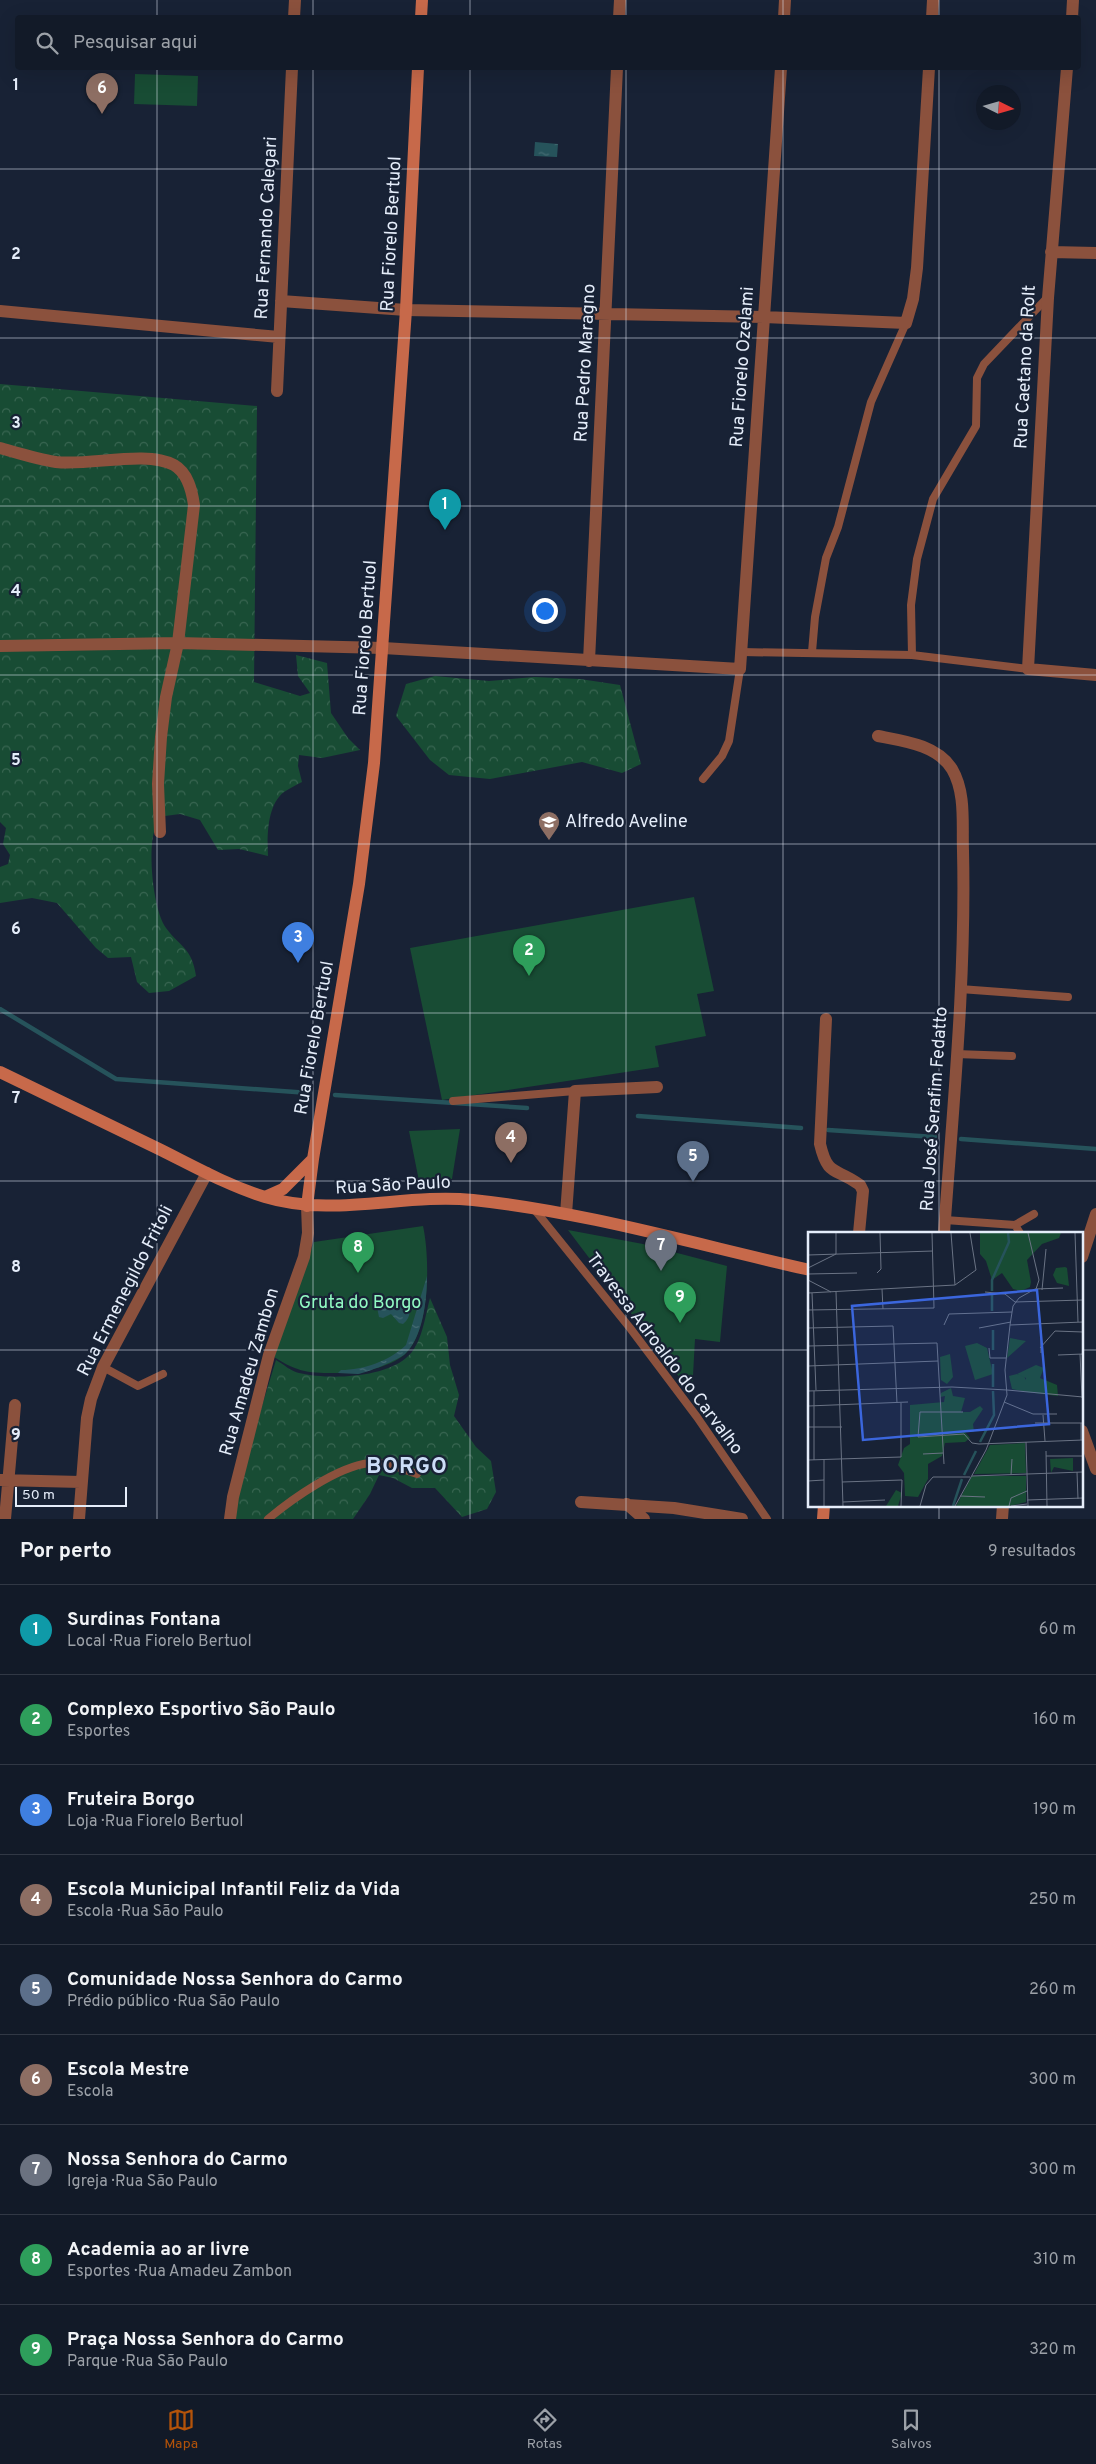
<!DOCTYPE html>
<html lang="pt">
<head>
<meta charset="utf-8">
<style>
	:root { --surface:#121a28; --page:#1f2734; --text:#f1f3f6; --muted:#9ca1a8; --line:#313845; --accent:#b45309 }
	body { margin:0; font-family:Overpass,sans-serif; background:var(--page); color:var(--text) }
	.compass { position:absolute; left:976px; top:85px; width:45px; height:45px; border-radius:50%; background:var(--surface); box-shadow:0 5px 20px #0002; rotate:95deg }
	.scale { position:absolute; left:15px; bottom:12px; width:112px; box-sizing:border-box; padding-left:5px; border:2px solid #e5edfa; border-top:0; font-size:14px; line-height:18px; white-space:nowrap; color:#e5edfa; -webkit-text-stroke:4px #182235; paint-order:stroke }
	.you { position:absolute; left:544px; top:610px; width:18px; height:18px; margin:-12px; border:4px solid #fff; border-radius:50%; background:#1a73e8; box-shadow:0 0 0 8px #1a73e833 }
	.badge { display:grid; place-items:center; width:32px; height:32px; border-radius:50%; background:var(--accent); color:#fff; font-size:16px; font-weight:700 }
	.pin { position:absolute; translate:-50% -41px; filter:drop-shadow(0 1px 2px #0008) }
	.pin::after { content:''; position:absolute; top:26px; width:18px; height:15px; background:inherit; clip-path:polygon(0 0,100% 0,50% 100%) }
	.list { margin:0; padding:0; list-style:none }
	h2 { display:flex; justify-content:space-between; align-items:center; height:65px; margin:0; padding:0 20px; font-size:21px }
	h2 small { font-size:16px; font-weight:400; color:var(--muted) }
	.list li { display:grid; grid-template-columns:32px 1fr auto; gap:15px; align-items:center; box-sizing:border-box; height:90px; padding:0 20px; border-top:1px solid var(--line) }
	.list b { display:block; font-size:19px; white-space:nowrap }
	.list p { margin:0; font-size:16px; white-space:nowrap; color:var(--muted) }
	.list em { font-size:16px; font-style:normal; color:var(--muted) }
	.icon { flex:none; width:28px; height:28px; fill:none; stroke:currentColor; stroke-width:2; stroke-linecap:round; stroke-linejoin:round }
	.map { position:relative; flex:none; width:1096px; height:1519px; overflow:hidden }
	.search { position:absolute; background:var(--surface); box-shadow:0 5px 20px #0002; left:15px; right:15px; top:15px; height:55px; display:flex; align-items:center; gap:12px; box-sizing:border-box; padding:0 18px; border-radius:5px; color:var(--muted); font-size:19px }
	.sheet { height:875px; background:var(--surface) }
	nav { display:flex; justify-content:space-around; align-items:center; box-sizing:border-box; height:70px; border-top:1px solid var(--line); background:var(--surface); font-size:14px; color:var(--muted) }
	nav a { display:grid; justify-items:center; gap:2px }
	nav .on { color:var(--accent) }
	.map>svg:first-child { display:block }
	.green { fill:#184c34 }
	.forest { fill:url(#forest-crowns) }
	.water { fill:url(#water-ripples) }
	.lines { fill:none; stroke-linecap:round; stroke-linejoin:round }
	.stream { stroke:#26535b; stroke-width:4.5 }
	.service { stroke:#8b513d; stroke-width:8 }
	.minor { stroke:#8b513d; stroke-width:12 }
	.tertiary { stroke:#8b513d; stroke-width:12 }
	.secondary { stroke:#c7694a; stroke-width:12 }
	.grid { fill:none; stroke:#e5edfa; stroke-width:1; stroke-opacity:0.55 }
	.labels { text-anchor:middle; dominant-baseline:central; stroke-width:4.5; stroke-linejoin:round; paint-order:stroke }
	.street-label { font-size:18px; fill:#e5edfa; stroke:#182235 }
	.poi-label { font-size:18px; fill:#e5edfa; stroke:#182235; text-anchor:start }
	.park-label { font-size:18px; fill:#91fac3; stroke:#182235 }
	.district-label { font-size:22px; font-weight:bold; letter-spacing:1px; fill:#ccddf7; stroke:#182235 }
	.inset-river { fill:none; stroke:#26535b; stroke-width:2.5 }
	.inset-road { fill:none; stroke:#6a7384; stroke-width:1 }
	.view { fill:#3b66dd; fill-opacity:0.15; stroke:#3b66dd; stroke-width:2.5 }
	.inset-edge { fill:none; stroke:#e5edfa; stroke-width:2.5 }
	.grid-label { font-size:16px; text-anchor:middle; font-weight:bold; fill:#e5edfa; stroke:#182235; stroke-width:4.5; stroke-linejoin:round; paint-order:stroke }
</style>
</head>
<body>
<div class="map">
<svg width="1096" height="1519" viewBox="0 0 1096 1519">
	<defs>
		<pattern id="forest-crowns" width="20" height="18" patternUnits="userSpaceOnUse" patternTransform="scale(1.25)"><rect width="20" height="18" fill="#184c34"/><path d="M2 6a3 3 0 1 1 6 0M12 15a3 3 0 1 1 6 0" fill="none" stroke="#396652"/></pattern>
		<pattern id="water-ripples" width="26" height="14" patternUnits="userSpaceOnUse" patternTransform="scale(1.25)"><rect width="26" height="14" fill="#26535b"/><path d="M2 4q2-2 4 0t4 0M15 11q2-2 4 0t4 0" fill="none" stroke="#456c73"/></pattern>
	</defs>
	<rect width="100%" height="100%" fill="#182235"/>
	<!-- green -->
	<path class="green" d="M135,74L198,76L197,106L134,104Z
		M694,897L714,991L697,994L706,1036L655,1046L659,1067L442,1100L410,948Z
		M460,1129L452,1179L419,1181L409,1131Z
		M423,1226C430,1257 431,1332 404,1355C388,1368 358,1374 339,1373C309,1373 299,1373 274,1357L314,1242Z
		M568,1230L643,1244L727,1266L720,1342L695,1339L692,1394Z"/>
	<!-- forest -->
	<path class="forest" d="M0,384L257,406L254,682L300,696L310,693L298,676L296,655L327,663L331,713L348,738L360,750L322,758L299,755L298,766L302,782C296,785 290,788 284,792C267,805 267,836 268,856L239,849L218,850L200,820L180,814L165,816C161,821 156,827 154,832C148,853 153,910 166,928C181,948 192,948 196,976L169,991L149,993L137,982L131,957L108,958L96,948L57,903L32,898L0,903V867L8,864L10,855L3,844L6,828L0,822Z
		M435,676L489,681L534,677L580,679L620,685L641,764L622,773L582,762L490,779L449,775L430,760L396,716L406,684Z
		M430,1298L447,1337L450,1365L459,1395L454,1416L476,1447L491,1461L496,1492L487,1509L462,1517L435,1488H412L393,1478L379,1475L370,1494L353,1519H233L255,1429L276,1360C283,1364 292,1372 299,1373C329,1380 382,1378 406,1358C422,1346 425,1316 430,1298Z"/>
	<!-- water -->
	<path class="water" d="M535,142L558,144L557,157L534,156Z
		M427,1276C427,1299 423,1337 405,1354C398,1360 366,1373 358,1374C351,1374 344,1373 338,1373L341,1370C364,1370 389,1361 406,1345Z
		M404,1300C411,1307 412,1317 403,1324L399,1323L391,1314L383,1318L379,1317L377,1307L380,1305L390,1309L397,1301Z"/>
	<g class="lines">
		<!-- stream -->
		<path class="stream" d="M0,1009L116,1079L309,1093
			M335,1095L527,1108
			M638,1116L801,1128
			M828,1130L935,1137
			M961,1139L1096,1149"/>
		<!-- service -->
		<path class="service" d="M742,652L912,655L1028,669
			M812,652L815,617L826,558L838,527L871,402L906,323
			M912,655L911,605L917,559L933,499L976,426L977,378L984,364L1047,298
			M703,779L722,756L729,741L740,669
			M960,989L1068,997
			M956,1054L1012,1056
			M453,1101L575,1091
			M534,1209L630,1328L697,1417L767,1519
			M945,1220L1015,1225L1020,1233
			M1015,1225L1034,1214
			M103,1367L138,1386L163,1374
			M268,1519C292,1499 337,1467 369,1463C385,1461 402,1469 417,1474"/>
		<!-- minor -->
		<path class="minor" d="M294,18L295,0
			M619,18L620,0
			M784,18L785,0
			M932,18L933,0
			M1072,18L1073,0
			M1067,68L1048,298L1028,669L1096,675
			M1051,252L1096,253
			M281,301L406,310L764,317L906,323L913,299L917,268L929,68
			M0,311L279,337
			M277,391L292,68
			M0,448C18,453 37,459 56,462C90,466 146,450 174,465C188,473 192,491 194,505L178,643L166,697L161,737L158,784L160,832
			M0,646L178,643L383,648L740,669L781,68
			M589,661L617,68
			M878,736C904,741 937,745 952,769C966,793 962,823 963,851C966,978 953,1106 944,1233
			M826,1019L820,1144C828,1178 836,1167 860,1185L863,1191L859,1233
			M566,1214L575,1091L657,1087
			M1082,1257L1096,1214
			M1082,1431L1096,1469
			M0,1480L81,1482
			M581,1502L674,1508L742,1519
			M627,1504L644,1519
			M5,1519L15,1405
			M79,1519L87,1418L91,1399L103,1367L207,1173"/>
		<!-- tertiary -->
		<path class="tertiary" d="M230,1519L233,1497L269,1355L304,1257L308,1233L307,1206
			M1002,1519L1003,1505"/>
		<!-- secondary -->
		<path class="secondary" d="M421,18L422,0
			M0,1072C54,1098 107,1124 161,1150C195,1167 229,1186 265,1197C334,1218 403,1193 473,1200C586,1212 698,1245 810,1270
			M265,1197L283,1189L313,1159
			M307,1206L313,1159L359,884L374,763L406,310L418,68
			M823,1519L824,1505"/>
	</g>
	<!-- grid -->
	<path class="grid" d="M157,0V18M313,0V18M470,0V18M626,0V18M783,0V18M939,0V18M157,68V1519M313,68V1519M470,68V1519M626,68V1519M783,68V1519M939,68V1233M0,169H1096M0,338H1096M0,506H1096M0,675H1096M0,844H1096M0,1013H1096M0,1181H1096M0,1350H810M1082,1350H1096M939,1505V1519"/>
	<!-- icons -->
	<defs>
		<g id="school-pin" transform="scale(1.125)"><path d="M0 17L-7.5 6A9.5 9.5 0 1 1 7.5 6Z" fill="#8d6e63" stroke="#182235"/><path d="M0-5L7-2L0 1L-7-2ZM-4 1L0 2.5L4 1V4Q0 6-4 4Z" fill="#fff"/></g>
	</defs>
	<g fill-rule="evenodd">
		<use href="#school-pin" x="549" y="822"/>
	</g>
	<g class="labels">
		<!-- street labels -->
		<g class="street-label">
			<text transform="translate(267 228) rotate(-87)">Rua Fernando Calegari</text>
			<text transform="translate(392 234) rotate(-87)">Rua Fiorelo Bertuol</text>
			<text transform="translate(586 363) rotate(-87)">Rua Pedro Maragno</text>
			<text transform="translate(743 367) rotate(-86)">Rua Fiorelo Ozelami</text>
			<text transform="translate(1026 367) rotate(-87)">Rua Caetano da Rolt</text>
			<text transform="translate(366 638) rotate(-86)">Rua Fiorelo Bertuol</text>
			<text transform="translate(315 1038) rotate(-80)">Rua Fiorelo Bertuol</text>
			<text transform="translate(935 1109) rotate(-86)">Rua José Serafim Fedatto</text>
			<text transform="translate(393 1186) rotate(-3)">Rua São Paulo</text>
			<text transform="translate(126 1291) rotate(-63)">Rua Ermenegildo Fritoli</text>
			<text transform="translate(664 1354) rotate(53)">Travessa Adroaldo do Carvalho</text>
			<text transform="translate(250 1372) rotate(-74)">Rua Amadeu Zambon</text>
		</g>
		<!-- poi labels -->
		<g class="poi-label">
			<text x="565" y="822">Alfredo Aveline</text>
		</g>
		<!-- park labels -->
		<g class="park-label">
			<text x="360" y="1303">Gruta do Borgo</text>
		</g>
		<!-- district labels -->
		<g class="district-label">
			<text x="407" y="1467">BORGO</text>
		</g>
	</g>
	<!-- overview -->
	<g transform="translate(808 1232)">
		<rect width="275" height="275" fill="#182235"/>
		<path d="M202,106L218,109L199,126ZM169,111L179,116L185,142L167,148L157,114ZM209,142L216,144L219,150L218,160L204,157L201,144ZM217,211L218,241L166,242L182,213ZM265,226V239L246,235L243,241L242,227ZM164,244H218V270L202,274H148Z" fill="#184c34"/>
		<path d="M172,1H253L251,6L234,12L219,28L223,50L222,55L213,59L205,57L194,41L184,48L178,29L172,22ZM257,35L259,36L261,54L249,51L245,43L248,36ZM142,122L145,145L139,152L133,148L132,125ZM228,133L236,136L232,146L249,153L250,164L218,160V146L209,142ZM143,156L145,164L157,166L153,180H162L172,174L175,177L165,192L166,200L156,199L162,206L157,210L137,211L134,224L120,232V247L110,265L97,264L96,241L90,233L96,216L102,212V173L136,170L137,164L132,165L133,161ZM88,258L94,261L90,274H78Z" fill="#184c34"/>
		<path class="inset-river" d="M184,59V48L201,10L200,1M184,62V79M185,98V118M185,132V155M172,210L186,183L185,159M156,243L168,219M145,274L154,247"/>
		<path class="inset-road" d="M143,1L147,53M220,1L231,48L228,57M267,1L270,90M0,23L125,19M0,36L28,22V1M69,41L73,37L72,1M0,42L49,41M0,48L23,60M74,57L75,77M234,58L238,17M28,60L35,274M177,60L197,62L207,70M0,61L147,53L168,38L162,1M4,61L8,158M207,70L275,68M0,78L126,76L124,1M136,93L141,82L204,80M202,93L205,74L211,66L227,57L255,56M0,96L85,94L89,171M171,96L203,90M0,114L129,111L136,232M181,116L182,126H198M232,116L247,99L275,100M233,121V98M272,122L274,166M250,123L275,122M0,134L130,129M199,158L275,165M0,159L144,155L199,158M6,159V228M196,170L225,182H249M0,174L100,170M155,180H112L110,205L156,202L164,211L171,212L275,208M235,183L237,209M227,191H275M273,191V208M0,195H34M218,210L220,274M238,219L239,274M115,222L135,221M238,224H275M16,227V274M0,228L93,225V171M269,240L270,267M203,243L204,227M164,244L275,240M0,249L16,248M34,250L94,248L93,274M152,264L177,265M219,268L275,266M35,270L77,268M112,274L118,253L125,245H162M147,274L178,218L199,163L197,138L202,93L275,90M201,274L203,266L219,259M203,274L219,272"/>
		<path class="view" d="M229,58L241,192L55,208L44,74Z"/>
		<rect width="275" height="275" class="inset-edge"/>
	</g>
	<g class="grid-label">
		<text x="16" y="90">1</text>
		<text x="16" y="259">2</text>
		<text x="16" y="428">3</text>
		<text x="16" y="596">4</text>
		<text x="16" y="765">5</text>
		<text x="16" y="934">6</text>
		<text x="16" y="1103">7</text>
		<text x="16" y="1272">8</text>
		<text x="16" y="1440">9</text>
	</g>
</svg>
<svg class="compass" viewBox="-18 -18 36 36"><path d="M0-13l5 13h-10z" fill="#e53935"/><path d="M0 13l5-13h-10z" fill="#9ca1a8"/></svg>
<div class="scale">50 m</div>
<div class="you"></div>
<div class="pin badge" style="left:445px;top:530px;background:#0f9aa8">1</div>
<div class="pin badge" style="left:529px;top:976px;background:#2e9e5b">2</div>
<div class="pin badge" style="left:298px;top:963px;background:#3f7fe0">3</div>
<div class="pin badge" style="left:511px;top:1163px;background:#8d6e63">4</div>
<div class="pin badge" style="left:693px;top:1182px;background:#5c6f8a">5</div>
<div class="pin badge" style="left:102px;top:114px;background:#8d6e63">6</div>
<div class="pin badge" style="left:661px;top:1271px;background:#6b7280">7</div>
<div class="pin badge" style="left:358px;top:1273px;background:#2e9e5b">8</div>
<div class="pin badge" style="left:680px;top:1323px;background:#2e9e5b">9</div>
<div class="search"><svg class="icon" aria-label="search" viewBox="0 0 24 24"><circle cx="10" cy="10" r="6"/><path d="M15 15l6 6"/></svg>Pesquisar aqui</div>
</div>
<section class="sheet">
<h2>Por perto<small>9 resultados</small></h2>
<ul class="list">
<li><span class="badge" style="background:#0f9aa8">1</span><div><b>Surdinas Fontana</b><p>Local · Rua Fiorelo Bertuol</p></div><em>60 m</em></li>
<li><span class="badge" style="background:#2e9e5b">2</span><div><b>Complexo Esportivo São Paulo</b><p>Esportes</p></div><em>160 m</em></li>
<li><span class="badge" style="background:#3f7fe0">3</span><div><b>Fruteira Borgo</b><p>Loja · Rua Fiorelo Bertuol</p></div><em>190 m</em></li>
<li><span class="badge" style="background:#8d6e63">4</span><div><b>Escola Municipal Infantil Feliz da Vida</b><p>Escola · Rua São Paulo</p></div><em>250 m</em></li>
<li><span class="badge" style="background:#5c6f8a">5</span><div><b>Comunidade Nossa Senhora do Carmo</b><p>Prédio público · Rua São Paulo</p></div><em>260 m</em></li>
<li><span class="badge" style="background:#8d6e63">6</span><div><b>Escola Mestre</b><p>Escola</p></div><em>300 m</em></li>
<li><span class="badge" style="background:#6b7280">7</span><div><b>Nossa Senhora do Carmo</b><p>Igreja · Rua São Paulo</p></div><em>300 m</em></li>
<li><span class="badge" style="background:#2e9e5b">8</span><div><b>Academia ao ar livre</b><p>Esportes · Rua Amadeu Zambon</p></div><em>310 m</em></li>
<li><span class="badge" style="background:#2e9e5b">9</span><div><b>Praça Nossa Senhora do Carmo</b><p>Parque · Rua São Paulo</p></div><em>320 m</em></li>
</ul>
</section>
<nav>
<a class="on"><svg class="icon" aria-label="map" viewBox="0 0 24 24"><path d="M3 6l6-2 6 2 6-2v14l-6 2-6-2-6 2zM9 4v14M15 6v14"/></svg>Mapa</a>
<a><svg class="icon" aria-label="directions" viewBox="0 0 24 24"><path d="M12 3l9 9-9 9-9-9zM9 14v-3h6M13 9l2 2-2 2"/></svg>Rotas</a>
<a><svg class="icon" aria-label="saved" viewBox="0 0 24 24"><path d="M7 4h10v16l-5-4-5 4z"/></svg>Salvos</a>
</nav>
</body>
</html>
